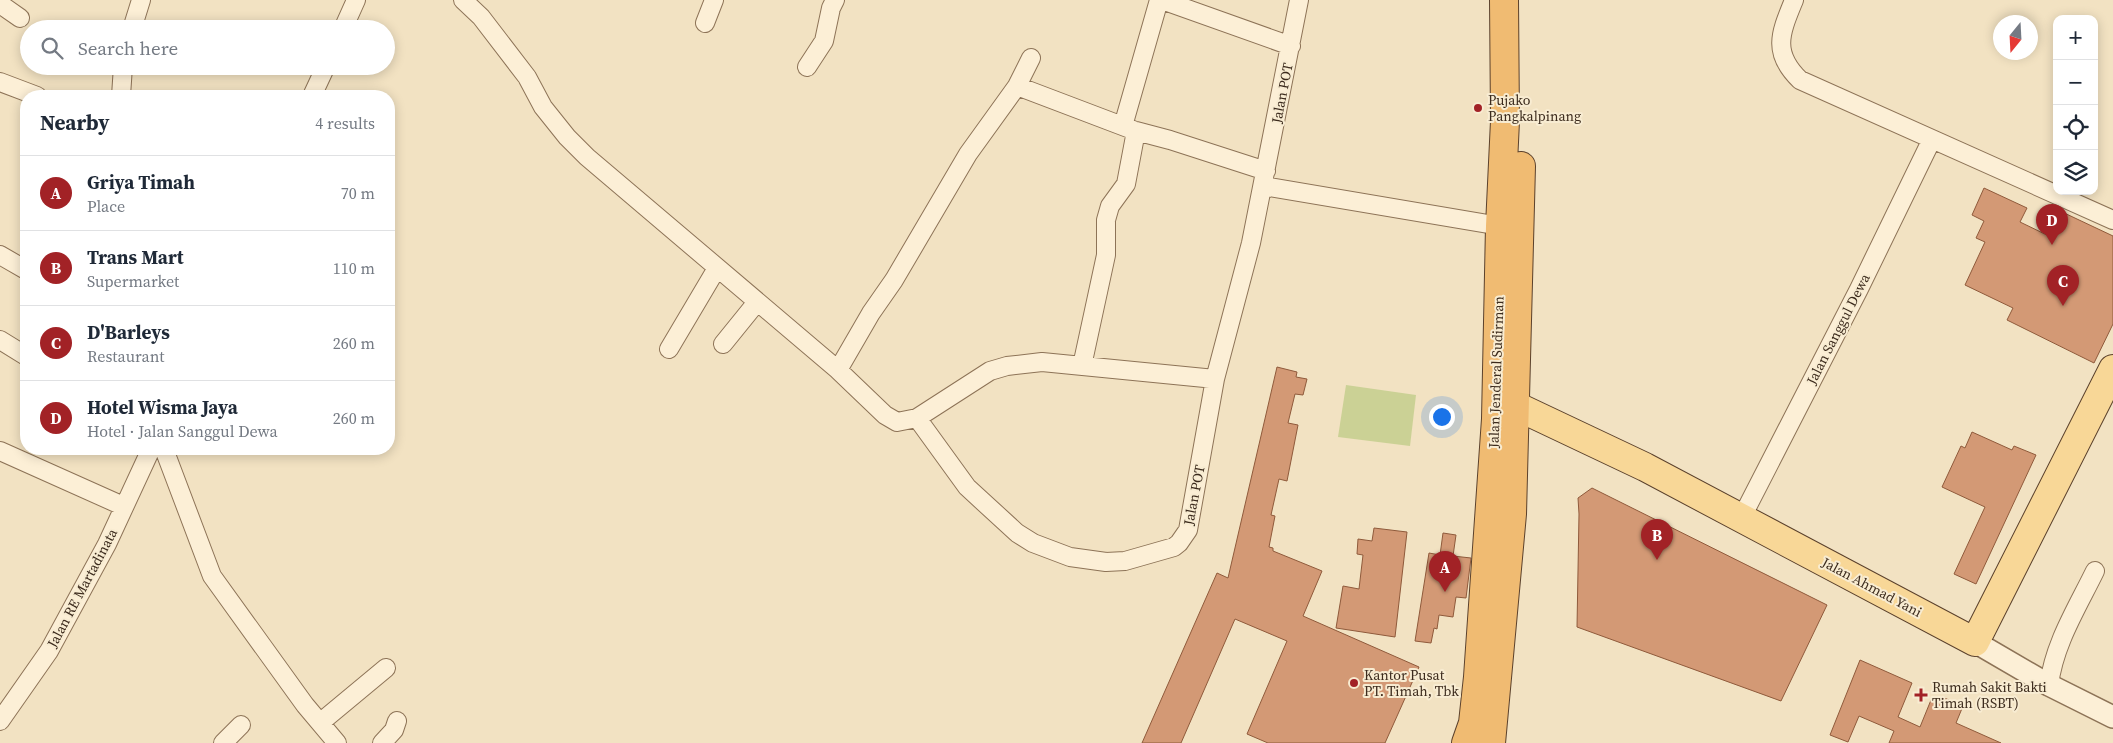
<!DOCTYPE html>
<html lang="en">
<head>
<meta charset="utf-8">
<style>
	:root { --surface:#fff; --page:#f2f2f3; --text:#1f2937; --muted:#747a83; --line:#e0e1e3; --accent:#a22226 }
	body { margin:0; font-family:"Source Serif 4",serif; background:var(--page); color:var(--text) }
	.controls { position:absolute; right:15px; top:15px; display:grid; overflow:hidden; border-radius:10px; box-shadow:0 2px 12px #0003 }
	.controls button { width:45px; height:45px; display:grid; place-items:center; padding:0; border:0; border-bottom:1px solid var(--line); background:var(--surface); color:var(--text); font:25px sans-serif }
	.compass { position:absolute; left:1993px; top:15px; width:45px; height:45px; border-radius:50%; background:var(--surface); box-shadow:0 2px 12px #0003; rotate:198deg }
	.you { position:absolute; left:1441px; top:416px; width:18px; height:18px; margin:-12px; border:4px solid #fff; border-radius:50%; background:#1a73e8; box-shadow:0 0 0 8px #1a73e833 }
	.badge { display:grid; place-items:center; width:32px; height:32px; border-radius:50%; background:var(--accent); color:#fff; font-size:16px; font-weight:700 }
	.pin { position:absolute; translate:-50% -41px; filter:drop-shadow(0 1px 2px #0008) }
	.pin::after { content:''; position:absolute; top:26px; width:18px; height:15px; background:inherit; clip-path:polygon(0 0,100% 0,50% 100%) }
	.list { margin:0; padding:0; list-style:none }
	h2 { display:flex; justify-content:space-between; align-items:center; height:65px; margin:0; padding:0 20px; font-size:21px }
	h2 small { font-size:16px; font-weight:400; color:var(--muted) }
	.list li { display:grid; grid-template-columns:32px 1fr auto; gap:15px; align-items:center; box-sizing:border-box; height:75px; padding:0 20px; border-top:1px solid var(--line) }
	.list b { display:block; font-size:19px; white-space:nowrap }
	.list p { margin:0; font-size:16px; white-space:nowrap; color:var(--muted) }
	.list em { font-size:16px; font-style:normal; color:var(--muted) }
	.icon { flex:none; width:28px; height:28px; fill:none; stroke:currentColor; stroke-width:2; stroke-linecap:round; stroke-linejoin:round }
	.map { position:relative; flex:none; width:2113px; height:743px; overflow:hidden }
	.search { position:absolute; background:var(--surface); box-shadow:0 2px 12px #0003; left:20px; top:20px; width:375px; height:55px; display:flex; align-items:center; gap:12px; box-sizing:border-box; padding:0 18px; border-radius:28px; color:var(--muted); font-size:19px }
	.panel { position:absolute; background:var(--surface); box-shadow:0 2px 12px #0003; left:20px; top:90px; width:375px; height:365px; border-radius:20px }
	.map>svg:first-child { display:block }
	.green { fill:#cbd195 }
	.building { fill:#d39975; stroke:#8f5a3b }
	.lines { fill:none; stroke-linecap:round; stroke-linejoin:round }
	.minor-casing { stroke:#8d7357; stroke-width:20 }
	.tertiary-casing { stroke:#8d7357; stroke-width:24 }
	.primary-casing { stroke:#5b412c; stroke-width:30 }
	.trunk-casing { stroke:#5b412c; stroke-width:30 }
	.minor { stroke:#fcefd6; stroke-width:18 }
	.tertiary { stroke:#fcefd6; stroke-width:21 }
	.primary { stroke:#f8d797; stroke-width:28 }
	.trunk { stroke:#f0bb72; stroke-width:28 }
	.poi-dot { fill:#a22226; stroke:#f8ecd2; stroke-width:2 }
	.labels { text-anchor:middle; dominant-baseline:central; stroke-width:4; stroke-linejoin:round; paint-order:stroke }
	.street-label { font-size:14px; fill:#3c2b1d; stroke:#f8ecd2 }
	.poi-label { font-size:14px; fill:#3c2b1d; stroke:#f8ecd2; text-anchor:start }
</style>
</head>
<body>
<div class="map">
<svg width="2113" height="743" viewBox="0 0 2113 743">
	<rect width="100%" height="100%" fill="#f2e2c2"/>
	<!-- green -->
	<path class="green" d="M1346,385L1416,395L1410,446L1338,437Z"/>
	<!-- building -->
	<path class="building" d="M1984,188L2027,208L2020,222L2049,236L2060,211L2113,236V324L2094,363L2007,320L2013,308L1965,285L1985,242L1976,238L1984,221L1972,215Z
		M1277,367L1297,372L1296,377L1307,379L1303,395L1295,394L1288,423L1298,425L1287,481L1279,479L1271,515L1275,516L1269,547L1273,548V551L1322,571L1303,616L1419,667L1385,743H1268L1247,734L1287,641L1235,619L1181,743H1142L1217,573L1228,578Z
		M1972,432L2012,450L2014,446L2036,455L1976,584L1954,574L1985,507L1942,487L1961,446L1965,448Z
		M1592,488L1827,605L1781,701L1577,627L1579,514L1578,498Z
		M1374,528L1407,532L1395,637L1336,628L1343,586L1359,589L1363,555L1357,554L1358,539L1372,541Z
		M1443,533L1456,535L1453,556L1471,558L1466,598L1456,597L1453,617L1439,615L1437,629L1434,628L1431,643L1415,641L1429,553L1440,555Z
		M1860,660L1912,683L1898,717L1920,727L1931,700L1939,704L1942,697L1963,706L1956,723L2001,743H1889L1894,731L1859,716L1848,742L1830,735Z"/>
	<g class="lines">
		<!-- minor casing -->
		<g class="minor-casing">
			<path id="minor" d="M463,0L481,17L527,77L543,107L567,137L587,157L838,370L885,415L897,422L917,418L990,371L1007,366L1042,362L1215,379
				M1162,0L1291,46
				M1794,0C1781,32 1771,52 1800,80L2113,220
				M0,4L20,18
				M705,23L714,0
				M132,29L141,0
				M343,29L356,0
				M807,67L824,41L831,8L835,0
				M0,82L37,96
				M1017,86L1133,130
				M121,96L123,66
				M312,96L326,66
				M1123,126L1159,0
				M1263,186L1500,226
				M0,255L26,270
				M0,340L26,356
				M723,344L757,302
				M669,349L717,268
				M1082,366L1106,255V220L1110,206L1126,184L1136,131L1170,140L1266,171
				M838,370L871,313L894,280L968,154L1017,86L1031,58
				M917,418L967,487L1017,533L1033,543L1070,557L1106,562L1125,561L1174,547L1179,543L1188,530L1215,379L1251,243L1299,0
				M164,449L212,576L305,705L337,743
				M0,451L123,506
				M1742,517L1859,289L1932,139
				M2049,685C2054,644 2077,608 2095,571
				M0,721L49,651L107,544L151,449
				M321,722L386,668
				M223,743L241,725
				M382,743L394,730L397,721"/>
		</g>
		<!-- tertiary casing -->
		<g class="tertiary-casing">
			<path id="tertiary" d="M1975,642L2049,685L2113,717"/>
		</g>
		<!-- primary casing -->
		<g class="primary-casing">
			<path id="primary" d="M1497,397L1645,467L1975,642L2113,369"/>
		</g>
		<!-- trunk casing -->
		<g class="trunk-casing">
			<path id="trunk" d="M1466,743L1473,723L1478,677L1496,419L1500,226L1505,121L1504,0
				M1491,743L1512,514L1521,166"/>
		</g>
		<!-- minor -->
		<use href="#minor" class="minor"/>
		<!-- tertiary -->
		<use href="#tertiary" class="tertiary"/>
		<!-- primary -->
		<use href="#primary" class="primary"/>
		<!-- trunk -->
		<use href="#trunk" class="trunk"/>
	</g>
	<!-- markers -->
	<g class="poi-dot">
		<circle cx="1478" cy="108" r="5"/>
		<circle cx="1354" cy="683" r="5"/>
		<path d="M1918.5 687.5h5v5h5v5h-5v5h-5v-5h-5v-5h5z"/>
	</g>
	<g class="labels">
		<!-- street labels -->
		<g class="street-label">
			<text transform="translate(1282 93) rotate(-79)">Jalan POT</text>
			<text transform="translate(1838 329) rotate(-63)">Jalan Sanggul Dewa</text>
			<text transform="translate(1496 372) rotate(-88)">Jalan Jenderal Sudirman</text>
			<text transform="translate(1194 495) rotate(-79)">Jalan POT</text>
			<text transform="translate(1872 587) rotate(28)">Jalan Ahmad Yani</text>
			<text transform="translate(82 588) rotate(-62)">Jalan RE Martadinata</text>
		</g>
		<!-- poi labels -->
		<g class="poi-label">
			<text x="1488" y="100">Pujako<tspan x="1488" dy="16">Pangkalpinang</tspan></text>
			<text x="1364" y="675">Kantor Pusat<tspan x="1364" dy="16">PT. Timah, Tbk</tspan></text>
			<text x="1932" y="687">Rumah Sakit Bakti<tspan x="1932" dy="16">Timah (RSBT)</tspan></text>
		</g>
	</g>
</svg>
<div class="controls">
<button>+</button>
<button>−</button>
<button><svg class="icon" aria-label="locate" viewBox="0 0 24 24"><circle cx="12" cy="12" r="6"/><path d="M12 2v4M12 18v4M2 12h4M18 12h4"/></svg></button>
<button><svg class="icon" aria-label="layers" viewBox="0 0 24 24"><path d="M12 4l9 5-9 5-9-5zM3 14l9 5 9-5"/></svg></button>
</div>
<svg class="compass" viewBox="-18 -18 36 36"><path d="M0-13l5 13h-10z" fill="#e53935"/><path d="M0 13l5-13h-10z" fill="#747a83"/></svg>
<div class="you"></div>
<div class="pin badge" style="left:1445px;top:592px">A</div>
<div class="pin badge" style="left:1657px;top:560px">B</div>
<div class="pin badge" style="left:2063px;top:306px">C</div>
<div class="pin badge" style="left:2052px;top:245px">D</div>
<div class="search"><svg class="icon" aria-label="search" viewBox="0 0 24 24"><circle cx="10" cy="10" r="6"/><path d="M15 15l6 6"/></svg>Search here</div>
<section class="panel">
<h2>Nearby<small>4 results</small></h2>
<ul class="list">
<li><span class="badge">A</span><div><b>Griya Timah</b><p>Place</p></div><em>70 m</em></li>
<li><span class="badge">B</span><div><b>Trans Mart</b><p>Supermarket</p></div><em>110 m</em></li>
<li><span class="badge">C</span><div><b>D'Barleys</b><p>Restaurant</p></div><em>260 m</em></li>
<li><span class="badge">D</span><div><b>Hotel Wisma Jaya</b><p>Hotel · Jalan Sanggul Dewa</p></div><em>260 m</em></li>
</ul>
</section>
</div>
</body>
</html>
